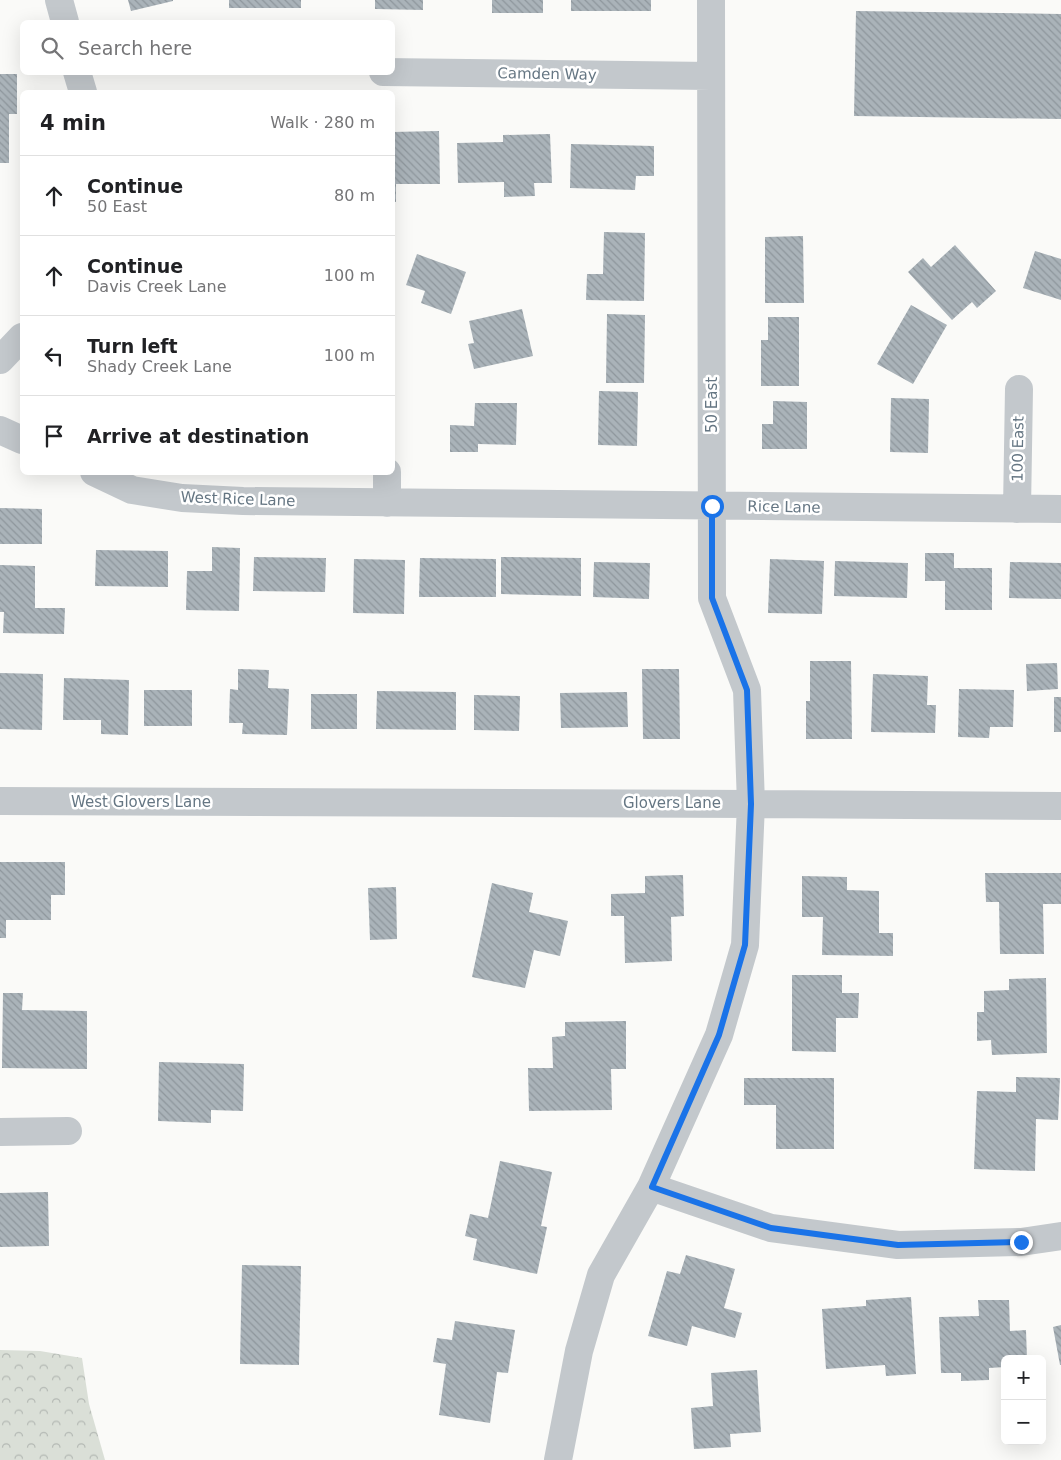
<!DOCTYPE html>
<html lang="en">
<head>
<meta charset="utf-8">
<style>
	:root { --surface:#fff; --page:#f2f2f2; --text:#202124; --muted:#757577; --line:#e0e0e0 }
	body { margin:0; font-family:"DejaVu Sans",sans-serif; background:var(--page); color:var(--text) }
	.controls { position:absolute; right:15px; bottom:15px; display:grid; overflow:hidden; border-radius:8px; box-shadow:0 5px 20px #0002 }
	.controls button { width:45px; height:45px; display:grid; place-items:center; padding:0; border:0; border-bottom:1px solid var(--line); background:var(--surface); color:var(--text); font:25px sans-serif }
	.stop { position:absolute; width:15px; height:15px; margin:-11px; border:4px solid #1a73e8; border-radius:50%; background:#fff }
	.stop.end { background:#1a73e8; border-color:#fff; box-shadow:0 1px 5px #0008 }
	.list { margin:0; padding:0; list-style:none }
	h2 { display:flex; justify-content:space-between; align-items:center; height:65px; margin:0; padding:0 20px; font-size:21px }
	h2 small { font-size:16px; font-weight:400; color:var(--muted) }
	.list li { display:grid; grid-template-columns:32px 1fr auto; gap:15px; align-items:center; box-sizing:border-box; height:80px; padding:0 20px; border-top:1px solid var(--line) }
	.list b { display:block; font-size:19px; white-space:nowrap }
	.list p { margin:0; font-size:16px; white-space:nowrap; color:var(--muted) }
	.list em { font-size:16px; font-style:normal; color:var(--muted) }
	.icon { flex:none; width:28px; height:28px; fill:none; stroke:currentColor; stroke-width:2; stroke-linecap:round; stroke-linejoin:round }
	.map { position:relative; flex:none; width:1061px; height:1460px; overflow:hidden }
	.search { position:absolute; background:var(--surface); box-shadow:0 5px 20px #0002; left:20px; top:20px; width:375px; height:55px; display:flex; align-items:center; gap:12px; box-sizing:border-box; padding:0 18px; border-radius:8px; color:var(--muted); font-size:19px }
	.panel { position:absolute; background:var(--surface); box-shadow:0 5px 20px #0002; left:20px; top:90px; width:375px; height:385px; border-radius:8px }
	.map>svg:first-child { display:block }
	.forest { fill:url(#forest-crowns) }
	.building { fill:url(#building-back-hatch) }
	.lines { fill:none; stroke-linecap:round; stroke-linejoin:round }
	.minor { stroke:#c3c8cc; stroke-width:28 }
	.route { stroke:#1a73e8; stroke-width:6 }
	.labels { text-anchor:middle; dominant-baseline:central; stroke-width:5; stroke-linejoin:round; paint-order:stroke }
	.street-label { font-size:15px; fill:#657683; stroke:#fff }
</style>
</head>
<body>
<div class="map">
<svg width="1061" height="1460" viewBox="0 0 1061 1460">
	<defs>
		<pattern id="forest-crowns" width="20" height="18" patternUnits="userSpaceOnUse" patternTransform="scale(1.25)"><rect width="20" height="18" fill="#dadfd7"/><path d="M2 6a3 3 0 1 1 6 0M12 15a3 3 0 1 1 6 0" fill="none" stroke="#b4b9b4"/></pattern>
		<pattern id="building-back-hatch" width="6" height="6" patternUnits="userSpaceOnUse" patternTransform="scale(1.25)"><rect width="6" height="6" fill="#aab3b9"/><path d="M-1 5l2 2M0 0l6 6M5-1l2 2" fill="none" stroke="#8e969c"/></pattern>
	</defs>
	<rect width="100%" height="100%" fill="#fafaf8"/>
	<!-- forest -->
	<path class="forest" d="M0,1350L40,1351L82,1358L89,1404L105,1460H0Z"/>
	<!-- building -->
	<path class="building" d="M128,0H173V1L131,11Z
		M229,0H301V8H229Z
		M375,0H423V10L375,9Z
		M492,0H543V13H492Z
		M571,0H651V11H571Z
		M856,11L1061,14V119L854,116Z
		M0,74H17V114H9V163H0Z
		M439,131L440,184H396V202H392V132Z
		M550,134L552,183H534L535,196L504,197V182L458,183L457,143L503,142V135Z
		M571,144L654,146V176H636L635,190L570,188Z
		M604,232L645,233L644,301L586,300L587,274H603Z
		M803,236L804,303H765V237Z
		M955,245L996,291L977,308L972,302L952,320L908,272L923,258L931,267Z
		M1035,251L1061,259V300L1023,288Z
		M417,254L466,272L451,314L421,303L425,291L406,285Z
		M911,305L947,325L913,384L877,364Z
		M522,309L533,356L474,369L468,344L474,343L469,321Z
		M607,314L645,315L644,383H606Z
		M768,317H799V386H761V340H768Z
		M599,391L638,392L637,446L598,445Z
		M891,398L929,399L928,453L890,452Z
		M773,401L807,402V449H762V424H773Z
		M475,403H517L516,445L478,444V452H450V425L474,426Z
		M0,508L42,509V544H0Z
		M212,547L240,548L239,611L186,610L187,571H212Z
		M96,550L168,551V587L95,586Z
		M925,553H954V568H992V610H945V581H925Z
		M254,557L326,558L325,592L253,591Z
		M501,557L581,558V596L501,594Z
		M420,558L496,559V597H419Z
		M354,559L405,560L404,614L353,613Z
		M770,559L824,561L822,614L768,613Z
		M835,561L908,563L907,598L834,596Z
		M594,562L650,563L649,599L593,597Z
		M1010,562L1061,563V599L1009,598Z
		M0,565L35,566V608H65L64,634L3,633L4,612H0Z
		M810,661H851L852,739H806V701H810Z
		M1057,663L1058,689L1027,691L1026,664Z
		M238,669L269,670L268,688L289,689L287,735L242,734L243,723H229L230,689L238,690Z
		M642,669H679L680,739H643Z
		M0,673L43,674L42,730L0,729Z
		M873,674L928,676L927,705H936L935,733L871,732Z
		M64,678L129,680L128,735L101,734V720H63Z
		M959,689L1014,690L1013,727H990L989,738L958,737Z
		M144,690H192V726H144Z
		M377,691L456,692V730L376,729Z
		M627,692L628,727L561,728L560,693Z
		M311,694H357V729H311Z
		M474,695L520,696L519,731L474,730Z
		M1054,697H1061V732H1054Z
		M0,862H65V895H51V920H6V938H0Z
		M985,873H1061V904H1043L1044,954H1000L999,902H986Z
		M683,875L684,916L671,917L672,961L625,963L624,916H611V894L645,893V876Z
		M802,876L847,877V890L879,891V933H893V956L822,955L823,917H802Z
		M492,883L533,893L529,912L568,921L560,956L534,950L525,988L472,977Z
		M396,887L397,939L370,940L368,888Z
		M792,975H842V993H859L858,1018H836V1052L792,1051Z
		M1046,978L1047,1053L992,1055L991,1040L977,1041V1012H984V991L1009,990V979Z
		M3,993H23L22,1010L87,1011V1069L2,1068Z
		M626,1021V1069H611L612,1110L529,1111L528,1068H553L552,1037L565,1036V1022Z
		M159,1062L244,1064L243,1111L211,1110V1123L158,1121Z
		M1016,1077L1060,1078L1058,1120L1036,1119L1035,1171L974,1169L977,1091L1016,1092Z
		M744,1078H834V1149H776V1105H744Z
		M500,1161L552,1172L541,1226L547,1227L537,1274L473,1260L477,1239L465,1236L470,1214L488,1218Z
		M48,1192L49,1246L0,1247V1193Z
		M686,1255L735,1269L724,1308L742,1313L735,1338L692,1326L687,1346L648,1336L667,1271L680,1274Z
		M242,1265L301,1266L299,1365L240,1364Z
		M911,1297L916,1374L886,1376L885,1365L826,1369L822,1309L866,1306V1300Z
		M978,1300H1009L1010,1331L1026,1330L1027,1359H1005V1367L989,1368V1380L961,1381V1373H941L939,1317L979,1316Z
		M455,1321L515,1330L508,1373L497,1372L490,1423L439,1415L446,1364L433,1362L437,1338L452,1340Z
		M1061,1325V1365H1060L1053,1327Z
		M757,1370L761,1432L730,1434L731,1447L694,1449L691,1408L713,1406L711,1373Z"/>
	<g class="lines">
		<!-- minor -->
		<path class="minor" d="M59,0L65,22
			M77,72L83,92
			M383,72L711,76
			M0,360L22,337
			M0,430L22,440
			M94,472L132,490L182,498L243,501L1061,509
			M387,503V472
			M1017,509L1019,389
			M0,801L751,804L1061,806
			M0,1132L68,1131
			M651,1187L771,1228L898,1245L1021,1242L1061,1236
			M558,1460L579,1351L601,1275L651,1187L719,1035L745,945L751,804L747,690L712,598L711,0"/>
	</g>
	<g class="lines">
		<!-- route -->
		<path class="route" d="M712,506V598L747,690L751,804L745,945L719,1035L652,1187L771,1228L898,1245L1021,1242"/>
	</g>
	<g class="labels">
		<!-- street labels -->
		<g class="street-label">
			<text transform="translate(547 74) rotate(1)">Camden Way</text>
			<text transform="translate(712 405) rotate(-90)">50 East</text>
			<text transform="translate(1018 449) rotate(-89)">100 East</text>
			<text transform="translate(238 499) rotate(2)">West Rice Lane</text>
			<text transform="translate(784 507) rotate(1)">Rice Lane</text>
			<text x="141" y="802">West Glovers Lane</text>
			<text x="672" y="803">Glovers Lane</text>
		</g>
	</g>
</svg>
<div class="controls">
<button>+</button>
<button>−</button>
</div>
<div class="stop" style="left:712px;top:506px"></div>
<div class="stop end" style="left:1021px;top:1242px"></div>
<div class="search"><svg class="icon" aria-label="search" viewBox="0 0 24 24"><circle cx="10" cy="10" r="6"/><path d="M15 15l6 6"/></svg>Search here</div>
<section class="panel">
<h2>4 min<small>Walk · 280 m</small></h2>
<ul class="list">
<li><svg class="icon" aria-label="ahead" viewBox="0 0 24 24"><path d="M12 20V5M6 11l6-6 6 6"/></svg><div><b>Continue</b><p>50 East</p></div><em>80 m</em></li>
<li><svg class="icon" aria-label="ahead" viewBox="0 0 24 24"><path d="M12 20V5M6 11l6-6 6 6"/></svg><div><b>Continue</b><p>Davis Creek Lane</p></div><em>100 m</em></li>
<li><svg class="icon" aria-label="left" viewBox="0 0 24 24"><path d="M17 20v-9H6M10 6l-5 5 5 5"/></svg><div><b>Turn left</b><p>Shady Creek Lane</p></div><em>100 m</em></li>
<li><svg class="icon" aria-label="arrive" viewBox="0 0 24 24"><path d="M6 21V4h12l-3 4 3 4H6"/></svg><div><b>Arrive at destination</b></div></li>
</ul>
</section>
</div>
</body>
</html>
